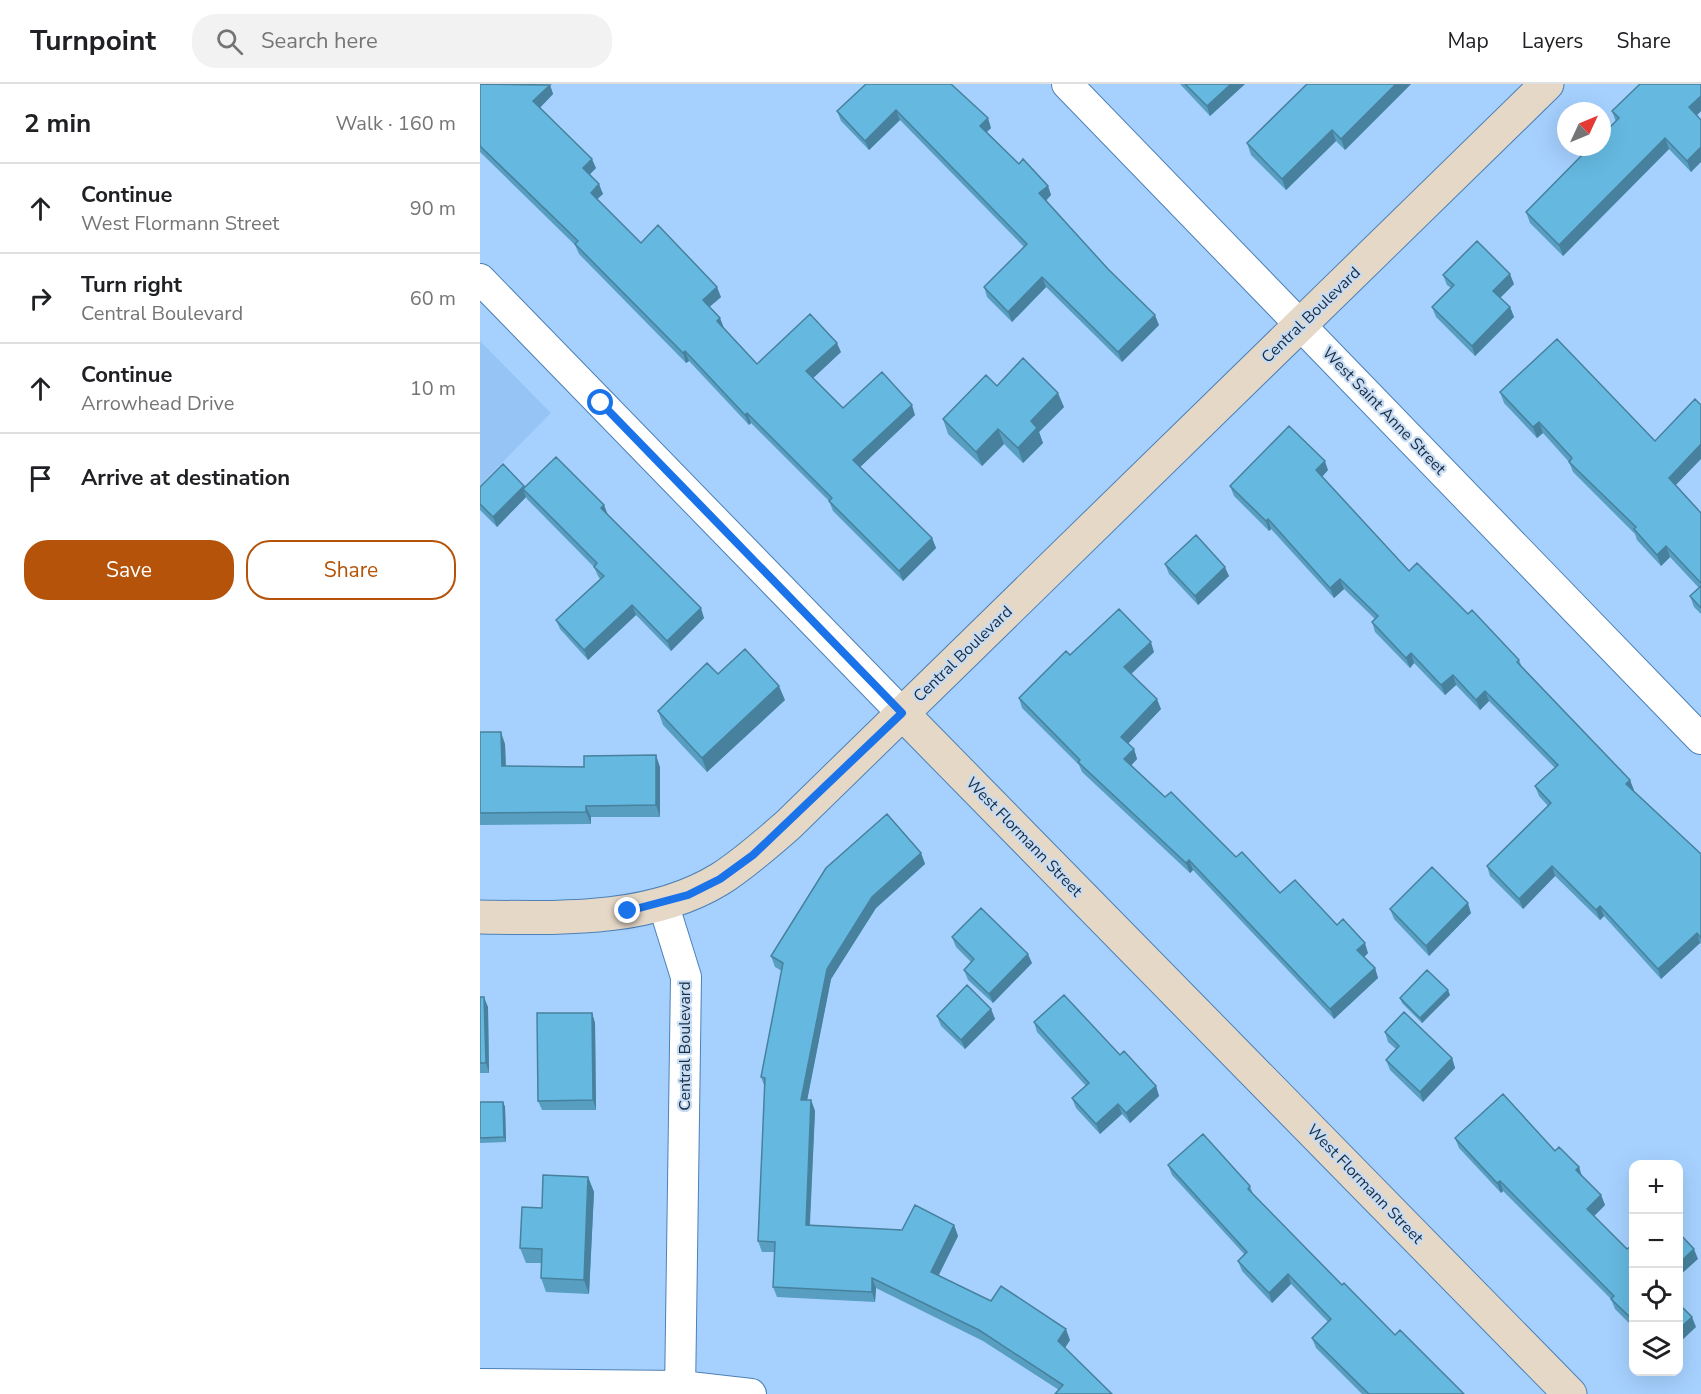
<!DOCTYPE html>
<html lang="en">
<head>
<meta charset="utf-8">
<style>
	:root { --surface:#fff; --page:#f2f2f2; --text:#202124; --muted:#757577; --line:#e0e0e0; --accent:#b45309 }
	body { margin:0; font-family:"Nunito Sans",sans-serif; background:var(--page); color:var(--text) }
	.controls { position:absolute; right:18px; bottom:18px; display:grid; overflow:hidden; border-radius:12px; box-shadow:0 6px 24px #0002 }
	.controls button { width:54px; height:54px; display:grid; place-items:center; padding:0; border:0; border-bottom:2px solid var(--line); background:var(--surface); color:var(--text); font:30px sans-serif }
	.compass { position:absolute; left:1077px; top:18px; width:54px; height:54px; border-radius:50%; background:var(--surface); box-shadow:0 6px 24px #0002; rotate:46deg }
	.stop { position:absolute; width:18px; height:18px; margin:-14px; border:4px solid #1a73e8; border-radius:50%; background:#fff }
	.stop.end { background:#1a73e8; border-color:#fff; box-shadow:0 2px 6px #0008 }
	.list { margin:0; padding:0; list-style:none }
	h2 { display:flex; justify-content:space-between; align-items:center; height:78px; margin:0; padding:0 24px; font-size:26px }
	h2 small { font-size:20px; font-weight:400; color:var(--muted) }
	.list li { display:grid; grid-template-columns:39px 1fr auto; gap:18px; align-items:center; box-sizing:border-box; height:90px; padding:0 24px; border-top:2px solid var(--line) }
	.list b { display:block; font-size:22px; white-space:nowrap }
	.list p { margin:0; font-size:20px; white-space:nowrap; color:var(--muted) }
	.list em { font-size:20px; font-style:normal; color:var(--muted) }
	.actions { display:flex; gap:12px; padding:18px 24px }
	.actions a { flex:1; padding:14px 0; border:2px solid var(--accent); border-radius:24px; text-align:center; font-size:21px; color:var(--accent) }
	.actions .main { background:var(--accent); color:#fff }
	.icon { flex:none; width:33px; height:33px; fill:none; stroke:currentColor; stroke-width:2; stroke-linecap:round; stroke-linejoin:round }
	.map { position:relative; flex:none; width:1221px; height:1310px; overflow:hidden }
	header { display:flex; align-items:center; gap:36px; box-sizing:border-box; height:84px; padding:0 30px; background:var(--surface); border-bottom:2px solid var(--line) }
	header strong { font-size:28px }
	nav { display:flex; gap:33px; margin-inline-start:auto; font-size:21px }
	.search { width:420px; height:54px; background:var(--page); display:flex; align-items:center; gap:15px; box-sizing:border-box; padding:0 21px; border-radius:24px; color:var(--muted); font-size:22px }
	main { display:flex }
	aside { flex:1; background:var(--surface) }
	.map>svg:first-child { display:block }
	.built { fill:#95c4f5 }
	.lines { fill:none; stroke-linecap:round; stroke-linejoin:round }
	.street-casing { stroke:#4d80b5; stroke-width:32 }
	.secondary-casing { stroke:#4d80b5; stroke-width:35 }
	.street { stroke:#fff; stroke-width:30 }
	.secondary { stroke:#e6d8c7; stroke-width:33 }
	.wall { fill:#579ec1 }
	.shaded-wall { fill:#47819d }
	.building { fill:#65b8e0; stroke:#47819d; stroke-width:1.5 }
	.route { stroke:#1a73e8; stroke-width:8 }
	.labels { text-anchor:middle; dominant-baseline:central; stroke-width:4.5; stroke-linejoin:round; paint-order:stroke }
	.street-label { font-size:16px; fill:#182d43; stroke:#c7dcf3 }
</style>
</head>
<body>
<header>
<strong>Turnpoint</strong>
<div class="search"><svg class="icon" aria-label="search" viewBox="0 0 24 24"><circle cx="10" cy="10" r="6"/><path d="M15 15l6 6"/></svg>Search here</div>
<nav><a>Map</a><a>Layers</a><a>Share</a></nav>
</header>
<main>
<aside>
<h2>2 min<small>Walk · 160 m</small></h2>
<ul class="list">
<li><svg class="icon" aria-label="ahead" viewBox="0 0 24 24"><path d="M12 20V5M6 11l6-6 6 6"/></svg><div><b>Continue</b><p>West Flormann Street</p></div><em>90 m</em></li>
<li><svg class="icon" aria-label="right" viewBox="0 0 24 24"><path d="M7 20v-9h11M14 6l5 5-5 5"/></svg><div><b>Turn right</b><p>Central Boulevard</p></div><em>60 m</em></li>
<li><svg class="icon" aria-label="ahead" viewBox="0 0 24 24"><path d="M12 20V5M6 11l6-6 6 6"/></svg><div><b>Continue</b><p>Arrowhead Drive</p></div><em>10 m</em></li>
<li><svg class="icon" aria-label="arrive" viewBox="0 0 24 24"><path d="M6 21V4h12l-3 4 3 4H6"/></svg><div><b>Arrive at destination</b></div></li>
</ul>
<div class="actions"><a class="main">Save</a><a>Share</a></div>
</aside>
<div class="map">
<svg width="1221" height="1310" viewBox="0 0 1221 1310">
	<rect width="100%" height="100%" fill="#a6d1ff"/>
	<!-- built -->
	<path class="built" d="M0,257L71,329L0,401Z"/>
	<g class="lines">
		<!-- street casing -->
		<g class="street-casing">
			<path id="street" d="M587,0L1221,655
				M0,195L422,629
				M183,819L206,893L200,1310
				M0,1300L201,1302L271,1310"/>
		</g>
		<!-- secondary casing -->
		<g class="secondary-casing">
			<path id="secondary" d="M422,629L1090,1310
				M0,833C80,834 170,838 240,795C265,779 286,760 308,741L1067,0"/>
		</g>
		<!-- street -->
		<use href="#street" class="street"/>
		<!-- secondary -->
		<use href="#secondary" class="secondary"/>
	</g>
	<!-- wall -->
	<path class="wall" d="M0,0L70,1L73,10L60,23L116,84L110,90L123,110L117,115L161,159L241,213L229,223L244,244L277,280L361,268L333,294L363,324L435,331L380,383L452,454L456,464L423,497L353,427L349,417L271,339L269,341L209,277L206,279L99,170L95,161L0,68Z
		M386,0L511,44L507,48L539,80L568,102L571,111L566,117L679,241L642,278L566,203L532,238L507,213L504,203L544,163L420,36L389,66L361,37L357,27Z
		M700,0H765L730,32Z
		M827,0H931L865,66L856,57L806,106L771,71L767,59Z
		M1221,0V27L1217,31L1211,88L1189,65L1083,172L1050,139L1046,128L1136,38L1132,27Z
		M963,191L1034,200L1020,214L1030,223L1034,233L995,272L956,233L952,223L971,204L967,201Z
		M517,302L584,323L559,348L563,359L543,379L524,360L502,382L468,350L463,335Z
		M1020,308L1196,401L1221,429V530L1214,523L1210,512L1219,504L1190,473L1181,482L1157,456L1155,450L1093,388L1089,378L1063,349L1057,354L1024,319Z
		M848,386L842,393L929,487L988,530L1039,576L1042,583L1150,696L1153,706L1221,770V860L1220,859L1181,895L1124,832L1120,836L1075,792L1043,825L1010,792L1007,782L1068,722L1059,712L1055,702L1075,684L1009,617L1000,626L976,601L965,611L934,579L930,584L895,548L892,538L895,535L864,505L854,514L791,445L789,447L754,412L750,402Z
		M44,402L45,404L128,431L224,534L191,567L156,531L108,576L80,545L76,536L120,495L118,492L114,483L47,415L46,413L17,443L0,426V403Z
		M685,480L749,492L718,521L689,490Z
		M674,568L651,590L681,625L648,659L654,665L657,675L651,681L685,713L800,809L857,841L888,869L884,873L895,884L898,894L854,935L713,786L710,789L602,688L599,681L542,624L539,614L590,571Z
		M238,590L305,616L227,688L183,641L178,627Z
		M0,648L25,660L26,682L180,683V733H111V740L0,741Z
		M441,769L445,780L396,824L351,895L327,1016H331L335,1027L330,1142L422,1146L474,1141L478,1152L459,1191L590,1256L585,1264L632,1310L579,1306L503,1257L396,1204L395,1218L297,1213L293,1203L295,1168H282L278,1157L285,1004L281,993L302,887L295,883L291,872Z
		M910,825L991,829L949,872L914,835Z
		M472,853L552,879L513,919L488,896L484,886L491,878L476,863Z
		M970,911L942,939L922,919L920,914Z
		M0,913L8,923L9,989H0Z
		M511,925L515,935L485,965L461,942L457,932Z
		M112,929L115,939L116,1026H62L58,1017Z
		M554,938L640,971L676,1002L679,1012L650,1039L642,1030L620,1050L596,1024L592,1014L606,1002L557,948Z
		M905,948L972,974L975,984L943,1018L910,986L906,976L916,965L908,958Z
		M0,1018H23L25,1023L26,1058L0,1059Z
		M975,1054L1075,1067L1099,1083L1102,1092L1121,1111L1125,1121L1114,1132L1147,1165L1154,1160V1244L1135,1225L1131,1215L1023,1107L1021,1109L979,1064Z
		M688,1081L770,1102L773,1110L862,1201L915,1251L984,1310H882L836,1264L832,1254L848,1238L811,1200L792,1219L762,1187L758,1177L764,1170L692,1091Z
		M108,1093L114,1108L109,1210L66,1208L61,1194L62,1179H46L40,1164L62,1124Z"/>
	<!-- shaded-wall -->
	<path class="shaded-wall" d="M751,0H765L730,32L727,22Z
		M916,0H931L865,66L861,55Z
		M70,1L73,10L57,27L53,17Z
		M1221,12V27L1213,35L1209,23Z
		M416,26L420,36L389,66L385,57Z
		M508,34L511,44L503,51L500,42Z
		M852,46L856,57L806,106L802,95Z
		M1185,54L1189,65L1083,172L1079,161Z
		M1221,63V78L1211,88L1207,77Z
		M112,75L116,84L107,93L103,84Z
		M119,100L123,110L114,118L111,109Z
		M568,102L571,111L563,119L559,109Z
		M1030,190L1034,200L1017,217L1013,207Z
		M562,193L566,203L532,238L528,228Z
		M237,203L241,213L226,226L223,216Z
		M1030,223L1034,233L995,272L992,262Z
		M675,231L679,241L642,278L638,268Z
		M240,234L244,244L237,237Z
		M357,259L361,268L330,297L326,287Z
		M205,267L209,277L206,279L203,269Z
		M578,309L584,323L559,348L563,359L543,379L538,364L551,337Z
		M432,321L435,331L377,386L373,376Z
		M267,329L271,339L269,341L265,331Z
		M1059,338L1063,349L1057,354L1053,343Z
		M518,345L524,360L502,382L496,368Z
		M1221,360V375L1192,405L1189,394Z
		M845,377L848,386L839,396L836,386Z
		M44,402L46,408L43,405L46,413L17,443L13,433Z
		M124,421L128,431L121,424Z
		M788,435L791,445L789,447L786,437Z
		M452,454L456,464L423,497L419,487Z
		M1186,462L1190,473L1181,482L1177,471Z
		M745,483L749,492L718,521L715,512Z
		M860,495L864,505L854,514L850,504Z
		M152,521L156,531L108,576L104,566Z
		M221,524L224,534L191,567L187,557Z
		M671,558L674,568L648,593L644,583Z
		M931,569L934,579L930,584L926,574Z
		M973,591L976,601L965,611L961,601Z
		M299,602L305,616L227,688L222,674Z
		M1005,607L1009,617L1000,626L996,616Z
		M677,615L681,625L645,663L641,653Z
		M21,648L25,660L26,694L22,682Z
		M654,665L657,675L648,685L644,675Z
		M176,671L180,683V733L176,721Z
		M1150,696L1154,706L1150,709L1146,700Z
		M106,722L111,733V740L106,728Z
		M441,769L445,780L396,824L351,895L325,1027L321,1016L347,885L392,813Z
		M709,776L713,786L710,789L706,779Z
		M1072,782L1075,792L1043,825L1039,815Z
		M988,819L991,829L949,872L946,862Z
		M1120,822L1124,832L1120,836L1116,826Z
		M1217,849L1220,859L1181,895L1178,885Z
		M885,859L888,869L881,876L877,866Z
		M548,870L552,879L513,919L509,910Z
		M895,884L898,894L854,935L850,925Z
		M968,906L970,911L942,939L940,934Z
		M4,913L8,923L9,989L6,979Z
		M511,925L515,935L485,965L481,956Z
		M112,929L115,939L116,1026L113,1016Z
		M972,974L975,984L943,1018L940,1008Z
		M676,1002L679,1012L650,1039L646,1029Z
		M331,1016L335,1027L329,1152L326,1141Z
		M23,1018L25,1023L26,1058L24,1053Z
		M638,1020L642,1030L620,1050L616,1040Z
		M1099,1083L1102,1093L1096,1086Z
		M108,1093L114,1108L109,1210L104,1196Z
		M1020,1097L1023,1107L1021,1109L1017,1099Z
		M1121,1111L1125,1121L1111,1135L1107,1125Z
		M474,1141L478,1152L455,1198L451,1188Z
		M1214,1165L1218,1175L1198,1193V1180Z
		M808,1190L811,1200L792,1219L789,1209Z
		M392,1194L396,1204L395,1218L392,1208Z
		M1212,1233L1216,1243L1198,1260V1246Z
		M586,1245L590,1256L582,1268L578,1257Z"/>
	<!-- building -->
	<path class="building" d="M0,0L70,1L53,17L112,75L103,84L119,100L111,109L161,159L178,141L237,203L223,216L240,234L237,237L277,280L330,230L357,259L326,287L363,324L402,288L432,321L373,376L452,454L419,487L349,417L352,414L267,329L265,331L205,267L203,269L95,160L98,157L0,62Z
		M386,0H471L508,34L500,42L539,80L543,75L568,102L559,109L628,185L675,231L638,268L562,193L528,228L504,203L547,160L416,26L385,57L357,27Z
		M705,0H751L727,22Z
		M827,0H916L861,55L852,46L802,95L767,59Z
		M1160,0H1221V12L1209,23L1221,36V63L1207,77L1185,54L1079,161L1046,128L1110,63H1122V51L1139,34L1132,27Z
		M997,157L1030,190L1013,207L1030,223L992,262L952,223L974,201L963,191Z
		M1077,255L1175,357L1215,315L1221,321V360L1189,394L1221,429V499L1186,462L1177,471L1154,445L1156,443L1089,378L1092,374L1059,338L1053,343L1020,308Z
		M543,274L578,309L551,337L557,344L538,364L518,345L496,368L463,335L506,291L517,302Z
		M809,342L845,377L836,386L929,487L937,479L988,530L992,526L1039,576L1037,578L1150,696L1146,700L1221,770V854L1217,849L1178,885L1120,822L1116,826L1072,782L1039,815L1007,782L1071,719L1055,702L1078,681L1005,607L996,616L973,591L961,601L931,569L926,574L892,538L898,532L860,495L850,504L788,435L786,437L750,402Z
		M76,373L124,421L121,424L221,524L187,557L152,521L104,566L76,536L124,492L114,483L117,479L43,405Z
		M23,380L44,402L13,433L0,420V403Z
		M716,451L745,483L715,512L685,480Z
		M1221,502V524L1210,512Z
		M639,525L671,558L644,583L677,615L641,653L654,665L644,675L685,713L691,708L756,773L762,768L800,809L815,796L857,841L863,835L885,859L877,866L895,884L850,925L709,776L706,779L598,678L600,676L539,614L586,567L590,571Z
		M265,565L299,602L222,674L178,627L227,579L238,590Z
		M0,648H21L22,682L104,683V672L176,671V721L106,722V728L0,729Z
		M407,730L441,769L392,813L347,885L321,1016H331L326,1141L422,1146L435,1121L474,1141L451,1188L511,1217L521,1202L586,1245L578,1257L632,1310H575L583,1301L499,1246L392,1194V1208L293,1203L295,1158L278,1157L285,994L281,993L303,879L291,872L346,784Z
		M952,783L988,819L946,862L910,825Z
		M501,824L548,870L509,910L484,886L494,875L472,853Z
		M947,886L968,906L940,934L920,914Z
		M487,901L511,925L481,956L457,932Z
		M584,911L640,971L644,967L676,1002L646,1029L638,1020L616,1040L592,1014L609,999L554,938Z
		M0,913H4L6,979H0Z
		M924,928L972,974L940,1008L906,976L919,962L905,948Z
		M57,929H112L113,1016L58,1017Z
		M1023,1010L1075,1067L1079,1063L1099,1083L1096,1086L1121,1111L1107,1125L1147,1165L1154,1160V1237L1131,1215L1134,1212L1020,1097L1017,1099L975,1054Z
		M0,1018H23L24,1053L0,1054Z
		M723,1050L770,1102L768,1105L862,1201L864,1199L915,1251L920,1246L984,1310H889L832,1254L851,1235L808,1190L789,1209L758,1177L767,1168L688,1081Z
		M63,1091L108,1093L104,1196L61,1194L62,1165L40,1164L42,1123L62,1124Z
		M1198,1148L1214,1165L1198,1180Z
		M1198,1219L1212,1233L1198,1246Z"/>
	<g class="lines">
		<!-- route -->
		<path class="route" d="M121,319L422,629L273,771L240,795L208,811L148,827"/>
	</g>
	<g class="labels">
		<!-- street labels -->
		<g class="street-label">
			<text transform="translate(831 231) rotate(-44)">Central Boulevard</text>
			<text transform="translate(904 327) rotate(46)">West Saint Anne Street</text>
			<text transform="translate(483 570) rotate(-44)">Central Boulevard</text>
			<text transform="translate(544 753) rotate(46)">West Flormann Street</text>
			<text transform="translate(205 962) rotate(-90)">Central Boulevard</text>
			<text transform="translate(885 1100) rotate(46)">West Flormann Street</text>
		</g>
	</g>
</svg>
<div class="controls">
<button>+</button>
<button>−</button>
<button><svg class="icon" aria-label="locate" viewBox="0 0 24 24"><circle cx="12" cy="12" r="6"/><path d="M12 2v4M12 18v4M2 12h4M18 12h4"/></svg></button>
<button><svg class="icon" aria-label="layers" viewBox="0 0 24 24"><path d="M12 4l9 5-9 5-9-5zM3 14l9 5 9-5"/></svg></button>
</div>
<svg class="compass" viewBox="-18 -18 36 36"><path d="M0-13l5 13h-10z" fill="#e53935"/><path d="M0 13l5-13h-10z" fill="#757577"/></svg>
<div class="stop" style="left:121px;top:319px"></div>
<div class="stop end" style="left:148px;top:827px"></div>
</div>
</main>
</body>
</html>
